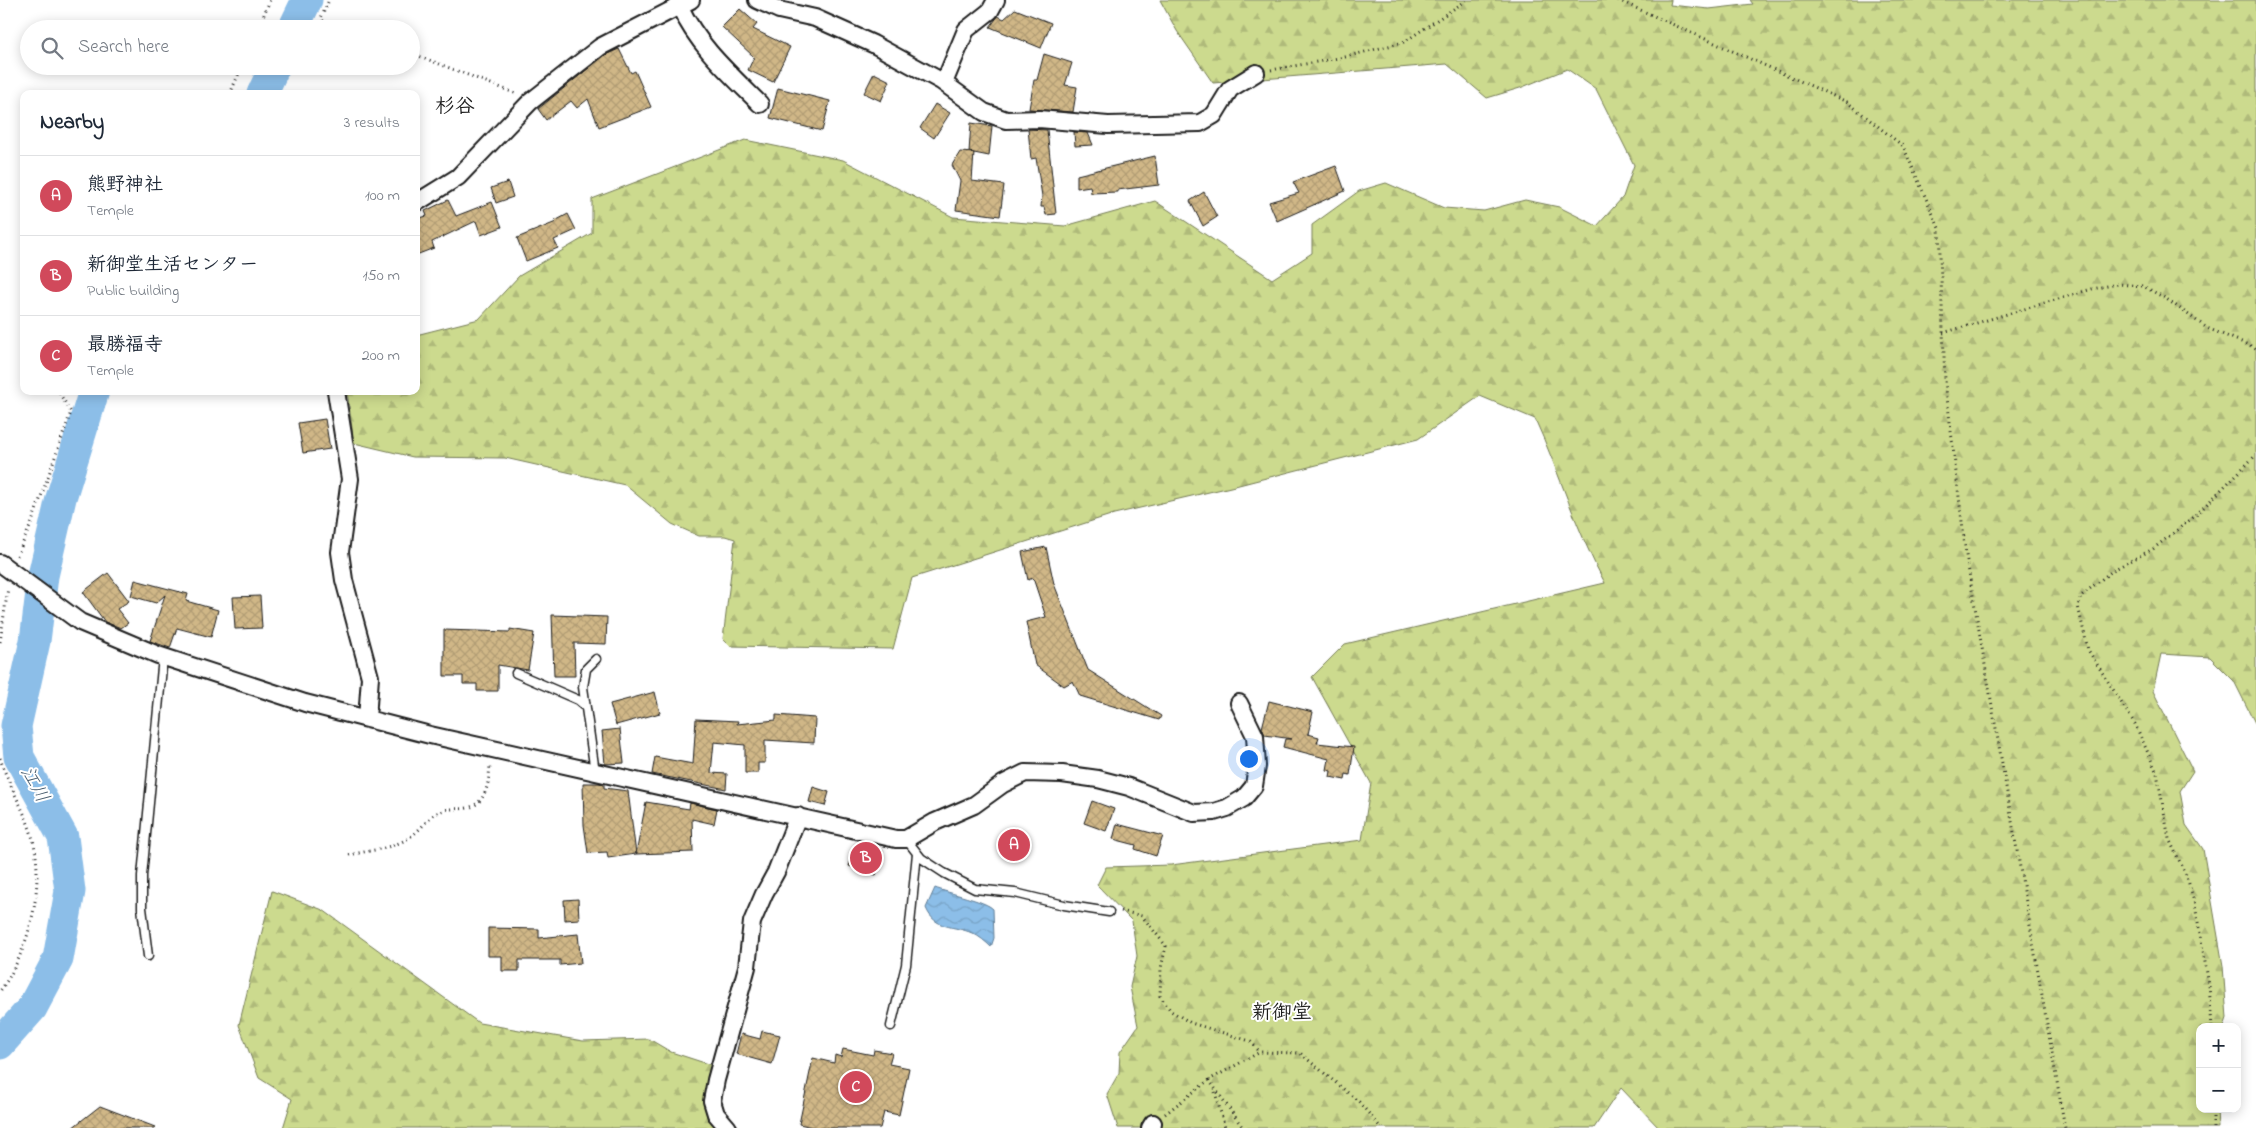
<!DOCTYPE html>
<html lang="en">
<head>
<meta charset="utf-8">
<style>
	:root { --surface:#fff; --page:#f2f2f3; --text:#1f2937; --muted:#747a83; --line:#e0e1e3; --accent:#d1495b }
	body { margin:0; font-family:"Indie Flower","Klee One",sans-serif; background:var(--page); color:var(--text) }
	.controls { position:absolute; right:15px; bottom:15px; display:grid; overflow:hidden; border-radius:10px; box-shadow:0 2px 12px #0003 }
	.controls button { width:45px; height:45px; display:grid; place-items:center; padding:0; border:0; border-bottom:1px solid var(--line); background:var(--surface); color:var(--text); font:25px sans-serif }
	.you { position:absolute; left:1248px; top:758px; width:18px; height:18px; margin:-12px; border:4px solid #fff; border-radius:50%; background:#1a73e8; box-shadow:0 0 0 8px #1a73e833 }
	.badge { display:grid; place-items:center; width:32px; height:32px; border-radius:50%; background:var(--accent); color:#fff; font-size:16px; font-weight:700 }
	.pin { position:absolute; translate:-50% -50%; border:2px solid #fff; box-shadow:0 1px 5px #0006 }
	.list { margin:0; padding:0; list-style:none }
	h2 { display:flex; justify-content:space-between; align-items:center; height:65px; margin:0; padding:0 20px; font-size:21px }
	h2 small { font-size:16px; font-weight:400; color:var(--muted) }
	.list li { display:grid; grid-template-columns:32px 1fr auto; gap:15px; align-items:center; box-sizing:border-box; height:80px; padding:0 20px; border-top:1px solid var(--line) }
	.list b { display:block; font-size:19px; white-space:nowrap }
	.list p { margin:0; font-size:16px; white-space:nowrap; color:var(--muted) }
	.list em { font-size:16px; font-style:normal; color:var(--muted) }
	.icon { flex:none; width:28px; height:28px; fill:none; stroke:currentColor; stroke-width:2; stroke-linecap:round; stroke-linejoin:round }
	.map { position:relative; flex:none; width:2256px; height:1128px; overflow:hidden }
	.search { position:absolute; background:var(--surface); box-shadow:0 2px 12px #0003; left:20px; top:20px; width:400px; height:55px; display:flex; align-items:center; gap:12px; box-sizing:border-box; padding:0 18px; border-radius:28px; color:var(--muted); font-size:19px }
	.panel { position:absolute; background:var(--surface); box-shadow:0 2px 12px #0003; left:20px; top:90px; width:400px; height:305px; border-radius:10px }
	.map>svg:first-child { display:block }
	.forest { fill:url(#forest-firs); stroke:#747b55 }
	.water { fill:url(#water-waves); stroke:#5f7d96 }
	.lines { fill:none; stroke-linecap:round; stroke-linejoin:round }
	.river { stroke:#8cbee8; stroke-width:31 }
	.building { fill:url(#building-cross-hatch); stroke:#1c1c1c }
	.lane-casing { stroke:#1c1c1c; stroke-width:11 }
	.street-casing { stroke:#1c1c1c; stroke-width:20 }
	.path { stroke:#1c1c1c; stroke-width:3; stroke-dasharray:1 4; stroke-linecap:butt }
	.lane { stroke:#fff; stroke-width:8 }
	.street { stroke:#fff; stroke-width:16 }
	.labels { text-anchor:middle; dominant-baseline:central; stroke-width:4; stroke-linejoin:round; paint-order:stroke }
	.water-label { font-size:19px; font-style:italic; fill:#495d6e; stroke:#fff }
	.quarter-label { font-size:20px; font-weight:bold; fill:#1c1c1c; stroke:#fff }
</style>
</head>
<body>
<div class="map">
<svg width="2256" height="1128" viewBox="0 0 2256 1128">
	<defs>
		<pattern id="forest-firs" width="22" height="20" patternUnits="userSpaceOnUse" patternTransform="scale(1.25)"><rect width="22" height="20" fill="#ccda8e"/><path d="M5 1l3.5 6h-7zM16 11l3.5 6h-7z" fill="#afba7a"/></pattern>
		<pattern id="water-waves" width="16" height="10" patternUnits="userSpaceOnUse" patternTransform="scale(1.25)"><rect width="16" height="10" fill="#8cbee8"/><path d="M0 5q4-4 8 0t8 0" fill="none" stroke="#78a3c6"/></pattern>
		<pattern id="building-cross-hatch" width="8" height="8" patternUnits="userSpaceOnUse" patternTransform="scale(1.25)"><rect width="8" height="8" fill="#d0b787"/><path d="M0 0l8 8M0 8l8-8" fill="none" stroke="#b29d74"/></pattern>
	</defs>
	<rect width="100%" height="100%" fill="#fff"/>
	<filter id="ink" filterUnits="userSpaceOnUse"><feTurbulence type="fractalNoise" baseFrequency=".02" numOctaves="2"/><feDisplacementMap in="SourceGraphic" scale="10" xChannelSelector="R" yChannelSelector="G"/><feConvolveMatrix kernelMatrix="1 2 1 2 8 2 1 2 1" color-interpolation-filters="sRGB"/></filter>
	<g filter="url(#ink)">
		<!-- forest -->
		<path class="forest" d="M1160,0H1671L1670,5L1709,9L1753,4L1750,0H2256V725L2234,681L2210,657L2161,654L2153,691L2193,771L2180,791L2186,825L2203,849L2223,966L2227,1018L2224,1027H2200V1109H2217L2218,1128H1659L1621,1088L1594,1128H1118L1107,1094L1119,1073L1120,1052L1138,1026L1130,987L1137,956L1132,921L1097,885L1106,867L1171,865L1362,840L1371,783L1312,677L1345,644L1605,583C1576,531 1560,473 1535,419L1480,396L1418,439L1235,486L1114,514L912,578L893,649L730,646L723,639L735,539L725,536H699L672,524L625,485L505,458L413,457L354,443L347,391H416V335L479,319L519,276L592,233V199L745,140L843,160L953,217L1065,226L1155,201L1272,279L1312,253V225L1359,191L1386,183L1444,208L1484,211L1525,200L1559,207L1597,226L1623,197L1634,165L1596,89L1567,69L1520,88L1487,98L1447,64L1213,83L1177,31Z
			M272,891L323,910L479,1023L583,1041L649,1039L671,1052L711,1065L706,1107L717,1128H283L292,1099L259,1078L239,1025Z"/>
		<!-- water -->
		<path class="water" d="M935,888C948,893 986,901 993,909L994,938L991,947C986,942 979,936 972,933C954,925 935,930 926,908Z"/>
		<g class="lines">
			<!-- river -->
			<path class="river" d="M293,29L307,0
				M262,94L275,66
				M0,1044L32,1008L58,959L70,891L63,837L19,757L16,726L35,641L43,576L61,498L94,391"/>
		</g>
		<!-- building -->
		<path class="building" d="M740,9L757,24L753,29L790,47L773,82L748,70L754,57L722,27Z
			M1015,9L1051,23L1041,48L990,27L998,16L1004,19Z
			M619,49L631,73L635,71L651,107L599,127L588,99L577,108L571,101L546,120L538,109L605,55Z
			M1044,54L1072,63L1065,85L1077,87L1073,112L1029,109L1034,80H1037Z
			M874,73L890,81L881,101L864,93Z
			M778,88L830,101L822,131L770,118Z
			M935,104L950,113L934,138L920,128Z
			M971,123L992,126L989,156L969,152Z
			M1028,129L1047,130L1056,214L1046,215L1044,207H1041L1042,196L1036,158L1031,159Z
			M1074,132L1088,133L1093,145L1075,146Z
			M960,152L974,153L972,181L1004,185L1000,216L956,210L960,181L952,165Z
			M1155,156L1159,185L1117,190V192L1091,193L1090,186L1077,188V175Z
			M1336,166L1345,191L1277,221L1269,202L1299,193L1293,182Z
			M508,182L513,197L496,203L491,188Z
			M1204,192L1217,217L1203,226L1190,201Z
			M448,200L456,216L492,202L502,227L481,235L476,221L432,242L434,248L416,255V219L427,216L425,211Z
			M568,214L576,230L554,240L558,248L526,261L517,238L556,222L555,221Z
			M325,419L330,449L303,453L298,423Z
			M1046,547L1054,584L1088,670L1161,716L1159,720L1080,696L1073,681L1064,686L1035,665L1026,622L1046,617L1033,578L1028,580L1022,552Z
			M108,573L129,601L117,609L128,623L121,628L105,622L83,592Z
			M135,580L188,594L186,601L218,610L211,637L177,628L170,648L150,641L165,595L156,603L131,596Z
			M260,596L262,628L235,629L233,597Z
			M552,615L607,617L606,644L574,643L575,676H554Z
			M510,629L534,633L528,670L498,665V691H477V684H463V676H444V630L510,632Z
			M655,692L660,713L616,725L610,704Z
			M1269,701L1313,712L1308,734L1319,737L1317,743L1354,747L1350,775L1346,774L1345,780L1330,777L1331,771L1327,770L1329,759L1283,747L1285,739H1292L1265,735L1262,728Z
			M776,715L815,718L814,743L765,740V763H758V773H745V745L714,742L711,773L727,774L726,789L652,774L655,757L693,764L696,719L738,721L737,724L776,720Z
			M620,729L624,763L605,764L602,731Z
			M583,783H598L604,784V788L628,791L636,854L608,858L607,852L588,853L584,825Z
			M813,787L829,792L825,806L809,802Z
			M1092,801L1114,809L1106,831L1084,823Z
			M646,802L689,809L690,803L717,809L714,824L692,819L693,852L636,854Z
			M1117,824L1163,836L1156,856L1135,849L1136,845L1113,839Z
			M860,841L874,845V848L883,851L876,875L849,866L855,844L858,845Z
			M578,899L579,919L565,920L564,900Z
			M488,928L539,929V938L578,934L581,963L560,965V960H519V971H502V956H488Z
			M762,1031L780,1035L772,1064L736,1054L741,1034L760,1039Z
			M843,1049L873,1055L874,1050L892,1053L889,1064L909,1068L899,1115L884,1112L880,1128H817L799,1124L813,1058L834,1063L835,1055L841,1057Z
			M100,1106L155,1127V1128H72Z"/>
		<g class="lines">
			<!-- lane casing -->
			<g class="lane-casing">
				<path id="lane" d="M516,673L578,700L585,706
					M595,772L583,687L586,669L596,659
					M906,839L921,858L944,873L975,889L1015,893L1064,905L1109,912
					M148,956L142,908V876L163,657
					M891,1026L906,965L917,853"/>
			</g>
			<!-- street casing -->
			<g class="street-casing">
				<path id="street" d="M757,0L779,10L815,18L873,44L941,81L984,112L1006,120L1039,119L1108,125L1200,123L1214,115L1230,89L1256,73
					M680,7C698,46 730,74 760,104
					M944,83L966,30L990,11L996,0
					M416,203L458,177L530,102L600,47L691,0
					M336,391L350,479L340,552L344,580L370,677L367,719
					M0,563L80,622L158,655L305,703L430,735L896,839H906L935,822L974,805L1003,784L1025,773L1062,774L1098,779L1129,787L1194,813L1214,812L1227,808L1244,798L1254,786L1257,766L1255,736L1239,703
					M728,1128L716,1114L712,1101L716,1080L747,967L752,922L764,894L776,872L798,816
					M1150,1128L1153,1123"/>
			</g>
			<!-- path -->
			<path class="path" d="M1618,0L1847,102L1903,146L1939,228L1945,381L1966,555L2065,1128
				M258,29L270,0
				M329,29L321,18L329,0
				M411,53L517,94
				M1271,70L1345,57L1404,42L1467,0
				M230,94L242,66
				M1943,333L2092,289L2118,284L2143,286L2165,298L2207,328L2256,348
				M17,556L32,522L71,412L58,391
				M0,642L8,588
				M0,758C9,788 28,814 34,844C44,892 28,953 0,991
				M349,855C370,850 396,849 414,834C422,828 428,818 437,813C447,807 456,810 467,808C487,804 489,781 490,764
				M1121,911L1142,916L1166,946L1161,968L1160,996L1171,1011L1191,1023L1250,1041L1260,1052
				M2212,1027L2209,985L2195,905L2187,877L2169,839L2157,773L2135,724L2088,650L2078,606L2081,596L2113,570L2153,549L2195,516L2256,455
				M1209,1080L1243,1128
				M1215,1092L1225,1128
				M1165,1114L1209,1080L1260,1052L1300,1053L1359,1102L1381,1128
				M2213,1128V1109"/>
			<!-- lane -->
			<use href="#lane" class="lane"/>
			<!-- street -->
			<use href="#street" class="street"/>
		</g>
	</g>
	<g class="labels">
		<!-- water labels -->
		<g class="water-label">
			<text transform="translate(34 785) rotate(61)">江川</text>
		</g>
		<!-- quarter labels -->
		<g class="quarter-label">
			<text x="455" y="107">杉谷</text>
			<text x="1282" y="1013">新御堂</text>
		</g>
	</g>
</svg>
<div class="controls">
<button>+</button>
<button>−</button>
</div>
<div class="you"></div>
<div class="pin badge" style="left:1014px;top:845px">A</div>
<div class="pin badge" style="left:866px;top:858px">B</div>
<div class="pin badge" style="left:856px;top:1087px">C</div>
<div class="search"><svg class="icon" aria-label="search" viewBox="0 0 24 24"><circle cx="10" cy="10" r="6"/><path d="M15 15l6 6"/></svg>Search here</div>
<section class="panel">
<h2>Nearby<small>3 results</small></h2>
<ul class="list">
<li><span class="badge">A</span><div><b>熊野神社</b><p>Temple</p></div><em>100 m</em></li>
<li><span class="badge">B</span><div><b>新御堂生活センター</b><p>Public building</p></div><em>150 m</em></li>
<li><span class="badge">C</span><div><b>最勝福寺</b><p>Temple</p></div><em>200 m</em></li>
</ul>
</section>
</div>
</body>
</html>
